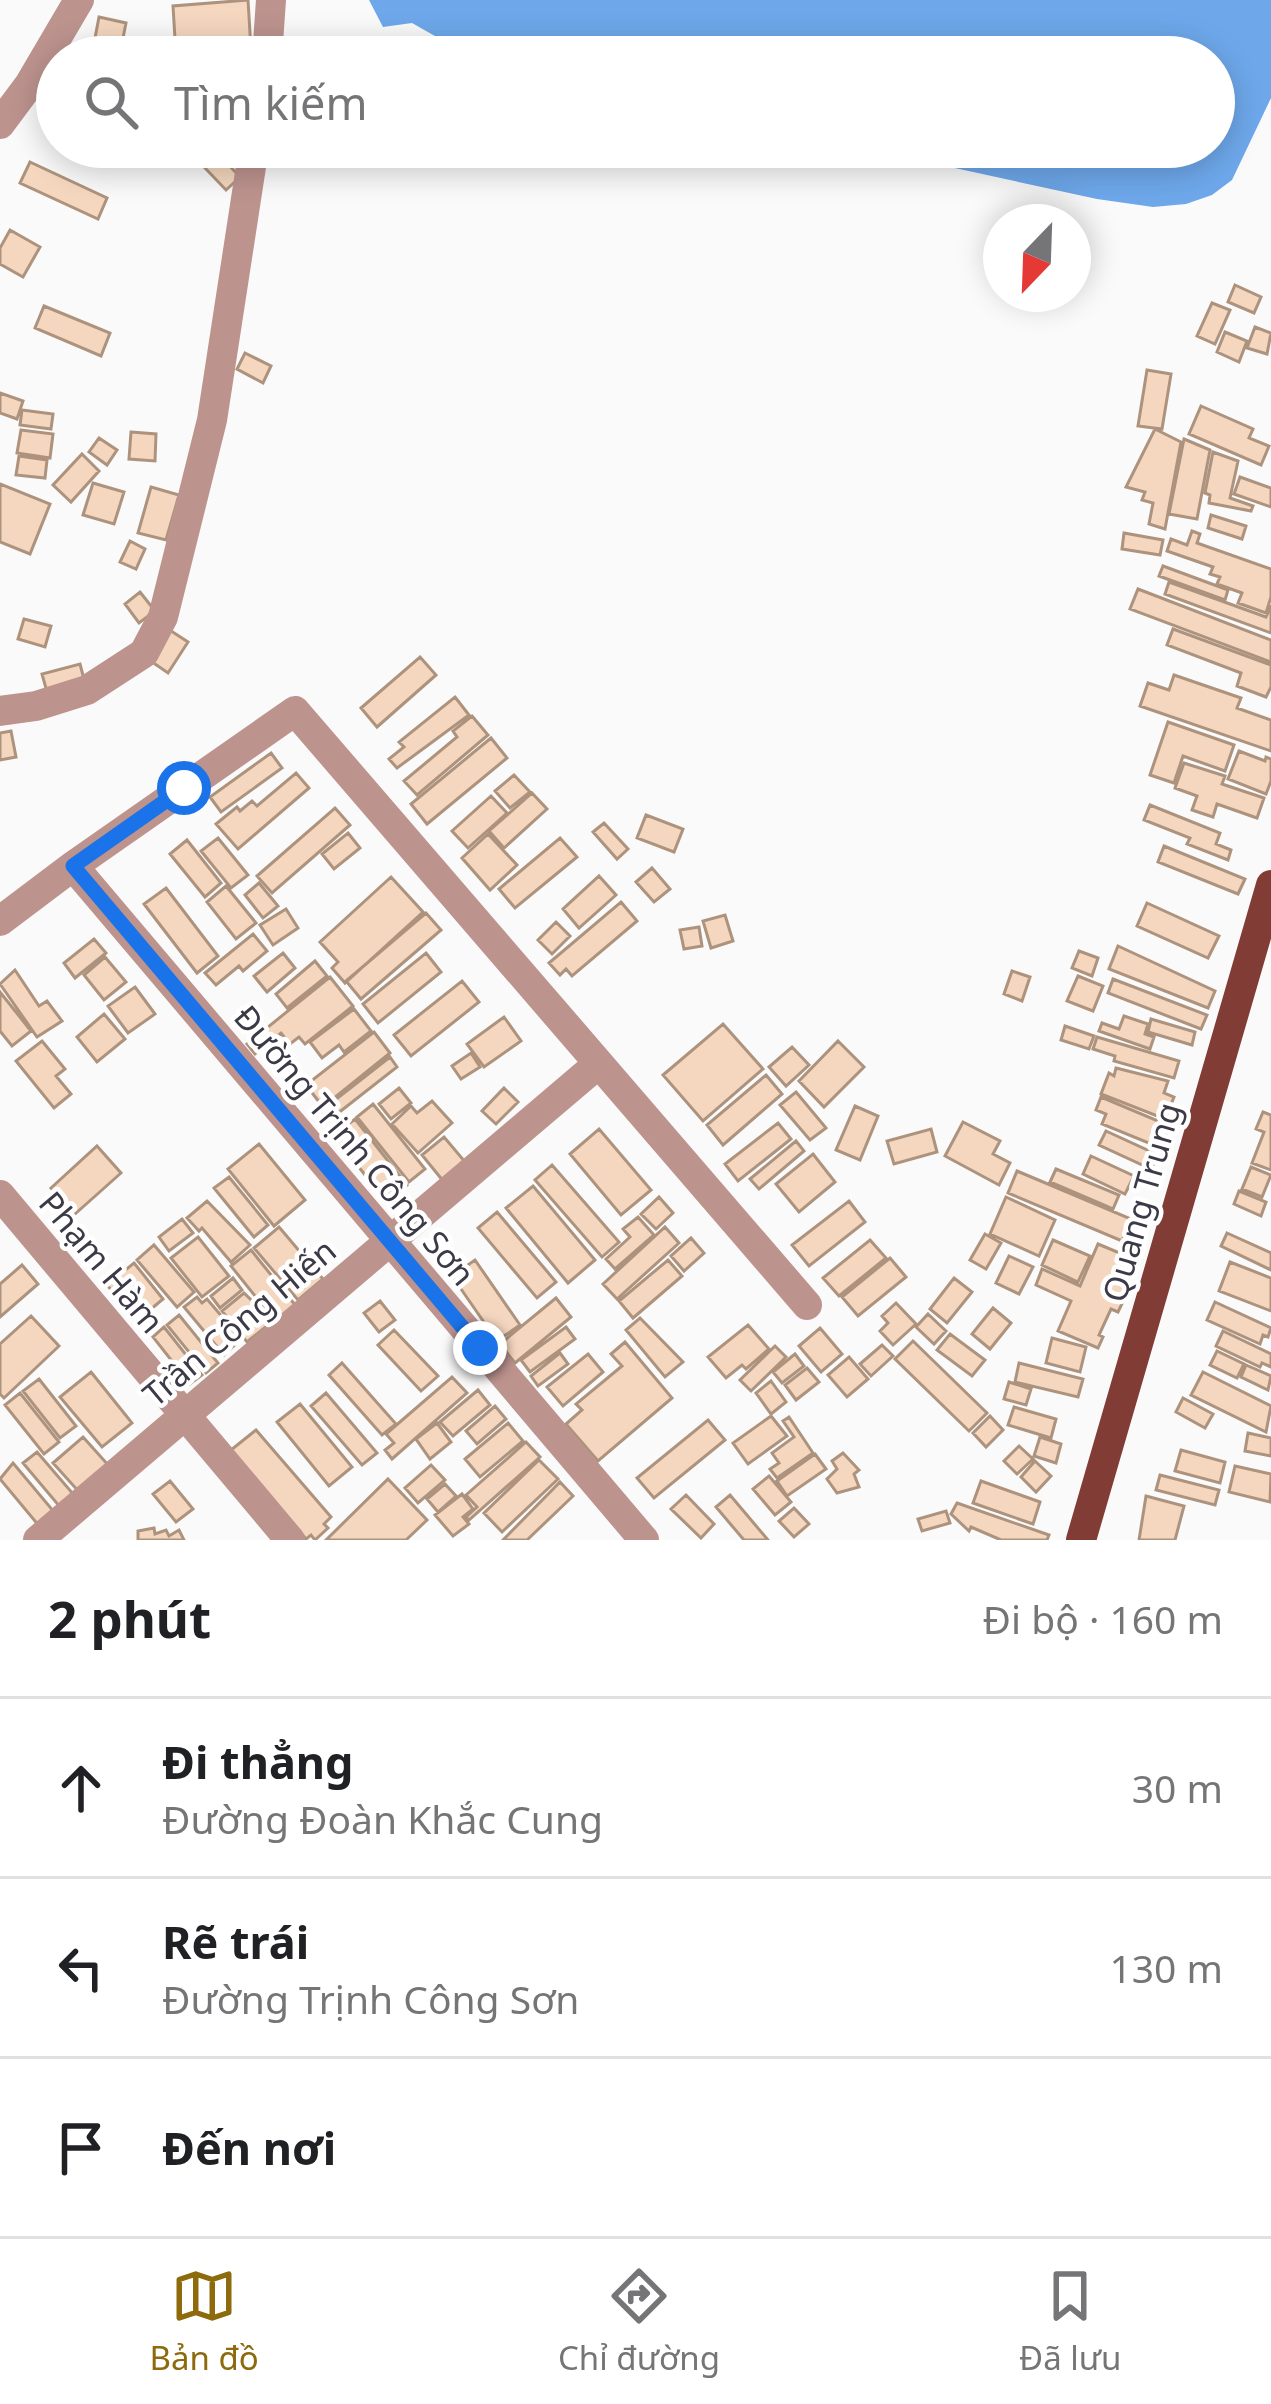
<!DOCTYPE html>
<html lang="vi">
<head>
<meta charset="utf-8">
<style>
	:root { --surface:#fff; --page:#f2f2f2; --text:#202124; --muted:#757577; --line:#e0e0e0; --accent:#8d6a0c }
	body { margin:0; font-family:"Noto Sans",sans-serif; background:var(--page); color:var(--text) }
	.compass { position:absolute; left:983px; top:204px; width:108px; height:108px; border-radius:50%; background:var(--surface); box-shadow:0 6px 30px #0003; rotate:203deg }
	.stop { position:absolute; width:36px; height:36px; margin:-27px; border:9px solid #1a73e8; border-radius:50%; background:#fff }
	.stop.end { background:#1a73e8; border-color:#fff; box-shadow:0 3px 12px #0008 }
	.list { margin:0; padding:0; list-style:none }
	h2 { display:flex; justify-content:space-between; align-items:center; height:156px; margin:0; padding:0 48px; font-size:51px }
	h2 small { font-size:39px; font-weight:400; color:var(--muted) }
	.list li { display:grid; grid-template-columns:78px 1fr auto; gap:36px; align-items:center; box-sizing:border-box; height:180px; padding:0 48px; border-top:3px solid var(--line) }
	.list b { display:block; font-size:45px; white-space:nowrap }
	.list p { margin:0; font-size:39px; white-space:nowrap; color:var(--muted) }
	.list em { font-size:39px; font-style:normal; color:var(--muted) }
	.icon { flex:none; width:66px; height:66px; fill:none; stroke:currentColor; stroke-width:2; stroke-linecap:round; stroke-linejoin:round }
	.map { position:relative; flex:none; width:1271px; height:1540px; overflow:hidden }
	.search { position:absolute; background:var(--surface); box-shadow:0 6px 30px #0003; left:36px; right:36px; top:36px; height:132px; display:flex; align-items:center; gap:30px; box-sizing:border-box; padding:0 42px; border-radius:66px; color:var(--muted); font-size:45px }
	.sheet { height:696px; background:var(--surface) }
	nav { display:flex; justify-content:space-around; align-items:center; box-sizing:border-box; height:168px; border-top:3px solid var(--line); background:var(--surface); font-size:33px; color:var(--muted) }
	nav a { display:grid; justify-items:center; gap:6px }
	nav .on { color:var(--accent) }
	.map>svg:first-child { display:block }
	.water { fill:#6ea8eb }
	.building { fill:#f5d7bf; stroke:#ad937d; stroke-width:3 }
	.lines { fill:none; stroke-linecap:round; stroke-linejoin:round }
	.minor { stroke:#bd938e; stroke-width:30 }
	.major { stroke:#823c36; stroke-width:30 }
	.route { stroke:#1a73e8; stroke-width:15 }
	.labels { text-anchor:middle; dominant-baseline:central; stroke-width:9; stroke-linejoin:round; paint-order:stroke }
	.street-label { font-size:33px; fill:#3c3a47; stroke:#fff }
</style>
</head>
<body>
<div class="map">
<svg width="1271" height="1540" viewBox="0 0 1271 1540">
	<rect width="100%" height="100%" fill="#fafafa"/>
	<!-- water -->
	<path class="water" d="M369,0H1271V98L1232,180L1212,195L1186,204L1153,207L1097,199L858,147H1214V57H486L449,44L412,23L383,27Z"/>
	<!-- building -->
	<path class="building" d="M248,0L251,49L176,55L173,6Z
		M99,17L126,23L122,43L95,38Z
		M83,42L123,53L122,57H79Z
		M185,147H212L240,177L226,190Z
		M30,162L107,198L98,219L20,183Z
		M10,230L40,247L23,277L0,264V248Z
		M1235,285L1261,297L1254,313L1228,302Z
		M1212,303L1230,310L1215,344L1197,336Z
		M44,306L110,333L101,356L35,328Z
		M1255,327L1271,333L1267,354L1247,348Z
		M1225,332L1247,341L1239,362L1217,352Z
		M245,353L271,366L263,383L237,369Z
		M1147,370L1171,374L1162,429L1138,426Z
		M0,393L23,401L17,419L0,413Z
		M1201,406L1253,429L1249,438L1269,446L1261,465L1189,434Z
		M22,410L53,414L51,429L20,425Z
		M1155,429L1181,442L1165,529L1149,524L1153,503L1142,500L1145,492L1126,487Z
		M21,430L53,434L50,458L17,453Z
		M131,432L156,434L155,461L129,459Z
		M99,438L117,450L107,465L89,452Z
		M1184,439L1210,450L1197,519L1169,514Z
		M1213,452L1238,461L1230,498L1253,506L1251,511L1209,503L1210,495L1205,493Z
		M82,454L99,471L71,502L53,485Z
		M19,456L47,460L45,478L16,475Z
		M1240,477L1271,488V507L1234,494Z
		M93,483L124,492L114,524L83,515Z
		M0,484L50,504L30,554L0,542Z
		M151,487L179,495L166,540L138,533Z
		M1211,515L1246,526L1242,539L1208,528Z
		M1192,531L1200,534L1197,543L1271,569V597L1266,613L1238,603L1242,593L1217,584L1220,577L1210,574L1213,567L1167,551L1171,539L1187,545Z
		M1124,533L1163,540L1160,555L1122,549Z
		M130,541L145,549L136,569L120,562Z
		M1163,566L1228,590L1225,600L1159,576Z
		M1169,582L1266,617L1271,605V633L1165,594Z
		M1138,589L1271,640V662L1130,609Z
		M140,592L155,611L139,623L125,604Z
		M24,619L51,626L45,647L18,639Z
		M165,627L188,642L168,673L145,657Z
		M1173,629L1271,665V687L1266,697L1237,686L1241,673L1167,645Z
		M420,657L436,675L377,727L361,708Z
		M80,664L85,683L47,692L42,674Z
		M1174,675L1241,698L1237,708L1271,720V751L1140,706L1148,683L1169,690Z
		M455,697L469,715L397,768L389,759L404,747L399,742Z
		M472,716L488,735L417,795L404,781L457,737L453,731Z
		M1168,722L1234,745L1225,771L1183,756L1174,783L1150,775Z
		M11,731L16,757L0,760V733Z
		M491,738L507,758L427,824L411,804Z
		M1239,751L1265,761L1266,757L1271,759V781L1266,794L1228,779Z
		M271,753L282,768L221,812L210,797Z
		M1184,763L1225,776L1222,784L1264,798L1257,818L1217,804L1213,817L1192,810L1197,796L1175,788Z
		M296,773L309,788L238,849L216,824L237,807L240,811L252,801L257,806Z
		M514,775L530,792L510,808L495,791Z
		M532,793L547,809L504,848L489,831Z
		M491,796L507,813L468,848L452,831Z
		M1150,805L1220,833L1216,844L1231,850L1228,860L1187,844L1190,838L1144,820Z
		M335,808L350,825L272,893L257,876Z
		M646,815L683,829L674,852L637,838Z
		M604,823L628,849L617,859L593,832Z
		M348,833L360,848L334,869L322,854Z
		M488,834L517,865L490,890L462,858Z
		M218,838L248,875L231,888L201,851Z
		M560,838L577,857L515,908L499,889Z
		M187,840L221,883L205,897L170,854Z
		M1164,846L1245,879L1238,894L1158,862Z
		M652,868L670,889L654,902L636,882Z
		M599,876L616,895L579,928L563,909Z
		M391,877L423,912L345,983L332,968L338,962L320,942Z
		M259,883L278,906L263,918L245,895Z
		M226,886L256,923L236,939L207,902Z
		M166,888L218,956L197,973L144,904Z
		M621,902L637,921L572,976L566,969L560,975L549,963Z
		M1147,903L1219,936L1208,958L1137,926Z
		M286,909L298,928L273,945L260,925Z
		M426,913L441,930L361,999L346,981Z
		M725,915L733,941L711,948L703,921Z
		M556,922L570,936L552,954L538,940Z
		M699,927L702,946L684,949L680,930Z
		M253,934L267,951L243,971L239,966L216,985L205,973Z
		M94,939L106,953L75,978L64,963Z
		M1118,946L1215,991L1208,1008L1109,969Z
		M1079,951L1098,958L1092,976L1072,968Z
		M283,953L295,968L267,992L254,976Z
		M426,953L441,972L378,1023L363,1004Z
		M105,957L126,982L104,1000L84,975Z
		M315,961L327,976L287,1008L276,994Z
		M15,970L39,1006L47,1001L62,1021L37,1037L0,984Z
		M1012,971L1030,977L1022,1001L1004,994Z
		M1078,976L1103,986L1093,1011L1067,1001Z
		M330,977L353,1006L305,1044L299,1037L290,1044L281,1033L255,1054L247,1044Z
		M1113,979L1207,1015L1201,1029L1108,993Z
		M462,981L479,1002L411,1056L394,1035Z
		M135,987L155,1014L128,1033L108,1006Z
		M0,992L31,1031L12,1046L0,1031Z
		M354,1009L371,1031L344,1052L339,1045L322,1058L310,1042Z
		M104,1014L125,1039L97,1062L77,1037Z
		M1124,1016L1148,1024L1145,1034L1154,1037L1150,1049L1099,1031L1102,1023L1119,1029Z
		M504,1017L521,1041L484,1067L467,1044Z
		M1151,1019L1195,1032L1192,1045L1148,1032Z
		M723,1024L763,1069L703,1121L663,1075Z
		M1065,1026L1094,1036L1089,1049L1061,1040Z
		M374,1032L390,1053L323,1107L306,1085Z
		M1097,1037L1179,1061L1174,1078L1114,1061L1115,1056L1093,1049Z
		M42,1041L65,1069L56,1076L71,1094L54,1108L16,1061Z
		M838,1041L864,1067L824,1107L799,1081Z
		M792,1047L809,1065L786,1086L769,1067Z
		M471,1053L480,1067L461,1079L452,1066Z
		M390,1057L397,1067L328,1121L321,1111Z
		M1116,1068L1168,1081L1164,1093L1174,1097L1165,1119L1101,1094L1109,1073L1114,1076Z
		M766,1075L782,1094L723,1145L707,1125Z
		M399,1088L411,1103L391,1119L379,1104Z
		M504,1088L518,1102L496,1124L482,1111Z
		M796,1092L826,1128L810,1140L780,1105Z
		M1101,1097L1170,1126L1161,1148L1102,1124L1106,1114L1096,1110Z
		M432,1101L452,1123L418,1153L392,1124L411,1106L417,1113Z
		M373,1104L425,1169L409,1182L357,1117Z
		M855,1106L878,1116L860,1160L836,1150Z
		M1263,1112L1271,1115V1170L1252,1163L1264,1132L1256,1129Z
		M355,1119L407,1185L386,1202L334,1135Z
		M963,1122L1000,1141L993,1154L1010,1163L999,1185L945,1156Z
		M778,1123L791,1139L738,1181L725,1164Z
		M599,1129L651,1190L621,1215L570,1154Z
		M931,1129L937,1152L894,1164L887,1141Z
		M1106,1131L1158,1155L1151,1169L1099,1145Z
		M444,1137L466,1163L444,1182L422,1155Z
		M796,1141L804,1151L759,1189L750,1179Z
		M259,1144L305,1200L274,1226L228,1169Z
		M97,1146L121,1173L75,1214L51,1188Z
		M813,1154L835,1182L799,1212L776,1184Z
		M1091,1156L1134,1176L1125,1194L1083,1174Z
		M552,1165L619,1242L602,1257L535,1180Z
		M1251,1167L1271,1175L1262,1197L1242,1189Z
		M1056,1169L1119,1195L1113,1209L1050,1182Z
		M1017,1171L1131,1219L1122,1241L1008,1193Z
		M229,1177L268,1225L254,1237L214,1188Z
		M533,1186L595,1260L568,1283L506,1208Z
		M1239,1191L1266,1202L1261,1216L1234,1204Z
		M659,1197L673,1213L656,1229L641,1214Z
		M1006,1197L1055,1220L1039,1256L990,1234Z
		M207,1201L250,1245L231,1262L202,1228L199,1231L187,1218Z
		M849,1201L865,1222L809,1266L792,1245Z
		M497,1212L556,1282L537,1298L478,1228Z
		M638,1217L654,1235L615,1269L606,1259L630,1237L623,1229Z
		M182,1219L193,1233L169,1251L159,1237Z
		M279,1227L323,1279L298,1300L254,1248Z
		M665,1227L679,1243L617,1299L603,1284Z
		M1227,1233L1271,1253V1270L1221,1246Z
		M985,1234L1001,1243L986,1269L970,1260Z
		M198,1237L229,1276L202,1297L171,1258Z
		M691,1238L704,1253L684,1271L671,1256Z
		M870,1240L886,1258L839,1296L823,1278Z
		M1053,1240L1090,1256L1078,1282L1042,1265Z
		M1098,1244L1127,1256L1121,1269L1127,1272L1122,1283L1130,1287L1118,1312L1111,1309L1099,1335L1103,1337L1098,1348L1058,1331L1071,1301L1036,1285L1042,1269L1080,1286Z
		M154,1245L194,1292L177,1307L137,1260Z
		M251,1250L296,1306L276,1322L231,1266Z
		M1009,1256L1033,1267L1019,1294L996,1283Z
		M890,1258L906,1277L858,1316L842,1297Z
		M475,1260L520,1325L497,1341L452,1276Z
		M668,1260L682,1276L633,1318L619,1301Z
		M1230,1262L1271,1278V1311L1219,1291Z
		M134,1263L163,1299L137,1321L107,1285Z
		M22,1265L38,1284L0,1317V1284Z
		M233,1278L242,1290L220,1308L211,1296Z
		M954,1278L972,1292L947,1323L930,1309Z
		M244,1293L273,1321L247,1342L222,1311Z
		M197,1297L202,1303L207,1299L241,1339L224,1355L184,1307Z
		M556,1298L571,1317L515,1363L500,1344Z
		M380,1301L395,1320L379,1332L364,1313Z
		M1215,1302L1271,1328L1268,1337L1263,1335L1260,1344L1207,1320Z
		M896,1303L916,1324L893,1345L880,1331L888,1323L882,1316Z
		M993,1308L1011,1323L990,1349L972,1334Z
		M928,1314L946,1331L934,1344L916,1327Z
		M179,1315L218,1363L206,1373L167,1325Z
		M31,1316L59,1346L4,1398L0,1394V1344Z
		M640,1318L683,1362L665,1377L626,1330Z
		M748,1325L769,1349L746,1369L742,1365L726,1378L708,1357Z
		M164,1327L202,1375L190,1384L153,1337Z
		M566,1327L575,1339L530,1372L521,1360Z
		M820,1328L842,1354L821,1372L799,1346Z
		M394,1330L438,1376L421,1391L378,1345Z
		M1223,1331L1271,1354V1367L1262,1363L1260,1367L1216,1346Z
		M950,1334L985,1360L972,1376L937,1350Z
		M1052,1338L1086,1347L1080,1372L1046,1363Z
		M913,1341L987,1413L969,1431L895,1359Z
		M625,1342L672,1398L598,1461L566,1424L582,1410L576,1404L622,1366L611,1354Z
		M882,1345L893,1356L871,1376L860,1364Z
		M775,1346L786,1357L751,1391L740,1380Z
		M1217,1351L1244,1364L1237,1378L1210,1365Z
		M560,1353L568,1364L538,1386L531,1376Z
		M588,1354L603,1372L563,1406L547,1387Z
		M795,1354L804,1366L782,1383L773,1372Z
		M849,1357L868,1379L847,1397L828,1375Z
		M342,1363L396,1424L382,1435L329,1375Z
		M1019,1363L1083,1379L1078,1397L1015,1382Z
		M1246,1365L1271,1376L1268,1390L1241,1377Z
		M807,1368L819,1382L796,1400L785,1385Z
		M91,1372L132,1423L102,1447L60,1397Z
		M1203,1372L1271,1406L1266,1432L1191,1395Z
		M452,1377L467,1393L392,1459L385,1450L394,1443L386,1434Z
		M39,1379L76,1426L60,1438L23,1391Z
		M771,1381L786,1402L771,1414L756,1393Z
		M1009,1382L1031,1389L1026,1405L1004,1399Z
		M478,1390L490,1405L453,1436L440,1422Z
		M20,1393L59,1442L44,1454L5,1405Z
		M326,1393L377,1453L362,1465L311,1406Z
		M1183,1398L1213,1414L1205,1428L1176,1412Z
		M300,1404L352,1467L329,1486L277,1422Z
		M495,1406L506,1419L477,1444L466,1431Z
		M1014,1407L1056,1419L1051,1438L1008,1425Z
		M771,1416L787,1436L748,1464L733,1443Z
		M990,1416L1003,1430L986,1447L973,1433Z
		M789,1417L813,1453L777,1478L770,1469L779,1463L772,1453L794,1437L783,1421Z
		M708,1420L725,1440L654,1498L637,1478Z
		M437,1423L451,1442L430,1459L416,1439Z
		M508,1423L523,1441L480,1477L465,1459Z
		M256,1430L331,1517L324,1524L328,1528L315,1540L311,1535L306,1539L231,1450Z
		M1248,1433L1271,1438V1456L1245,1451Z
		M83,1437L110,1467L80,1493L53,1463Z
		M1040,1437L1061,1444L1056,1463L1034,1456Z
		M526,1442L540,1457L469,1520L466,1517L477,1507L466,1495Z
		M1019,1446L1033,1459L1017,1474L1004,1461Z
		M1181,1450L1225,1462L1220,1483L1175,1471Z
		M37,1452L74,1495L60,1507L23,1463Z
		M843,1453L859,1470L854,1474L859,1487L837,1493L827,1479L837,1469L832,1461Z
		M815,1454L826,1469L787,1496L777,1481Z
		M539,1460L558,1479L502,1532L484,1513Z
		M1035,1461L1051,1476L1036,1492L1021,1477Z
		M13,1463L55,1513L40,1527L0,1479Z
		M431,1465L445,1480L418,1503L405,1488Z
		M1235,1466L1271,1474L1270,1502L1229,1492Z
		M1160,1475L1219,1490L1215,1505L1156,1490Z
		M769,1476L791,1502L775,1515L753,1489Z
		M388,1479L427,1520L406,1540H326Z
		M170,1481L193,1509L176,1522L153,1494Z
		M981,1481L1040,1502L1033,1524L973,1503Z
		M560,1482L573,1496L527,1540H503Z
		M445,1484L456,1496L438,1512L427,1499Z
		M462,1494L473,1509L463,1517L469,1524L453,1536L435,1515Z
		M686,1495L714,1524L701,1538L671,1509Z
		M730,1495L768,1540H744L716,1507Z
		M1146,1496L1184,1506L1175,1540H1139Z
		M957,1503L1049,1535L1047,1540H1001L971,1527L969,1531L951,1514Z
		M794,1508L809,1524L794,1537L779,1521Z
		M946,1511L950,1523L922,1531L918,1519Z
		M154,1528L155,1534L166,1530L169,1536L179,1530L184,1540H138V1531Z"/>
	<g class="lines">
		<!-- minor -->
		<path class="minor" d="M267,57L271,0
			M0,124L29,85L79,0
			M0,711L36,706L87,690L144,653L163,617L212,420L254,147
			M73,866L644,1540
			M0,921L73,866L295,711L807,1305
			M0,1195L290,1540
			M38,1540L597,1065"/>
		<!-- major -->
		<path class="major" d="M1081,1540L1271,885"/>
	</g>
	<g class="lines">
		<!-- route -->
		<path class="route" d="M184,788L73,866L480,1348"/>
	</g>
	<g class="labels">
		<!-- street labels -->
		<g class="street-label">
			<text transform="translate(355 1145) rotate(50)">Đường Trịnh Công Sơn</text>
			<text transform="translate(1141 1202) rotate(-74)">Quang Trung</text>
			<text transform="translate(102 1262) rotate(50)">Phạm Hàm</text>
			<text transform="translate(239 1322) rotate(-40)">Trần Công Hiến</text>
		</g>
	</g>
</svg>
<svg class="compass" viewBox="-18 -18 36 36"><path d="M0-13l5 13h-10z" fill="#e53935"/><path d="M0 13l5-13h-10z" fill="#757577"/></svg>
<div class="stop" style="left:184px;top:788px"></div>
<div class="stop end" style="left:480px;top:1348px"></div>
<div class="search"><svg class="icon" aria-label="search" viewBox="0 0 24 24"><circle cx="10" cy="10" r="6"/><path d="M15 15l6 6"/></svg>Tìm kiếm</div>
</div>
<section class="sheet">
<h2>2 phút<small>Đi bộ · 160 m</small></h2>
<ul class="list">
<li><svg class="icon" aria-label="ahead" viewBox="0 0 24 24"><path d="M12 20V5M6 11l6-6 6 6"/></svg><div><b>Đi thẳng</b><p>Đường Đoàn Khắc Cung</p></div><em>30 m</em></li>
<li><svg class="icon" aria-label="left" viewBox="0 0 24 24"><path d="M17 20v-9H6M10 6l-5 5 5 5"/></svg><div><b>Rẽ trái</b><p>Đường Trịnh Công Sơn</p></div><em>130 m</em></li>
<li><svg class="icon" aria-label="arrive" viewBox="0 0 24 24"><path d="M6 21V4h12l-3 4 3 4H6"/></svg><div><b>Đến nơi</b></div></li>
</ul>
</section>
<nav>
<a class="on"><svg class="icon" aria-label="map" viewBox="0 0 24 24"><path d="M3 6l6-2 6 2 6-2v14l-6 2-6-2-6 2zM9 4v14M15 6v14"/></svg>Bản đồ</a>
<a><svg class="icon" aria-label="directions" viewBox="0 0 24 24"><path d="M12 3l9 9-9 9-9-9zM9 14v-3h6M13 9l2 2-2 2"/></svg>Chỉ đường</a>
<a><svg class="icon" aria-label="saved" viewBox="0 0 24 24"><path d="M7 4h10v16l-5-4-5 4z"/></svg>Đã lưu</a>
</nav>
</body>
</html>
